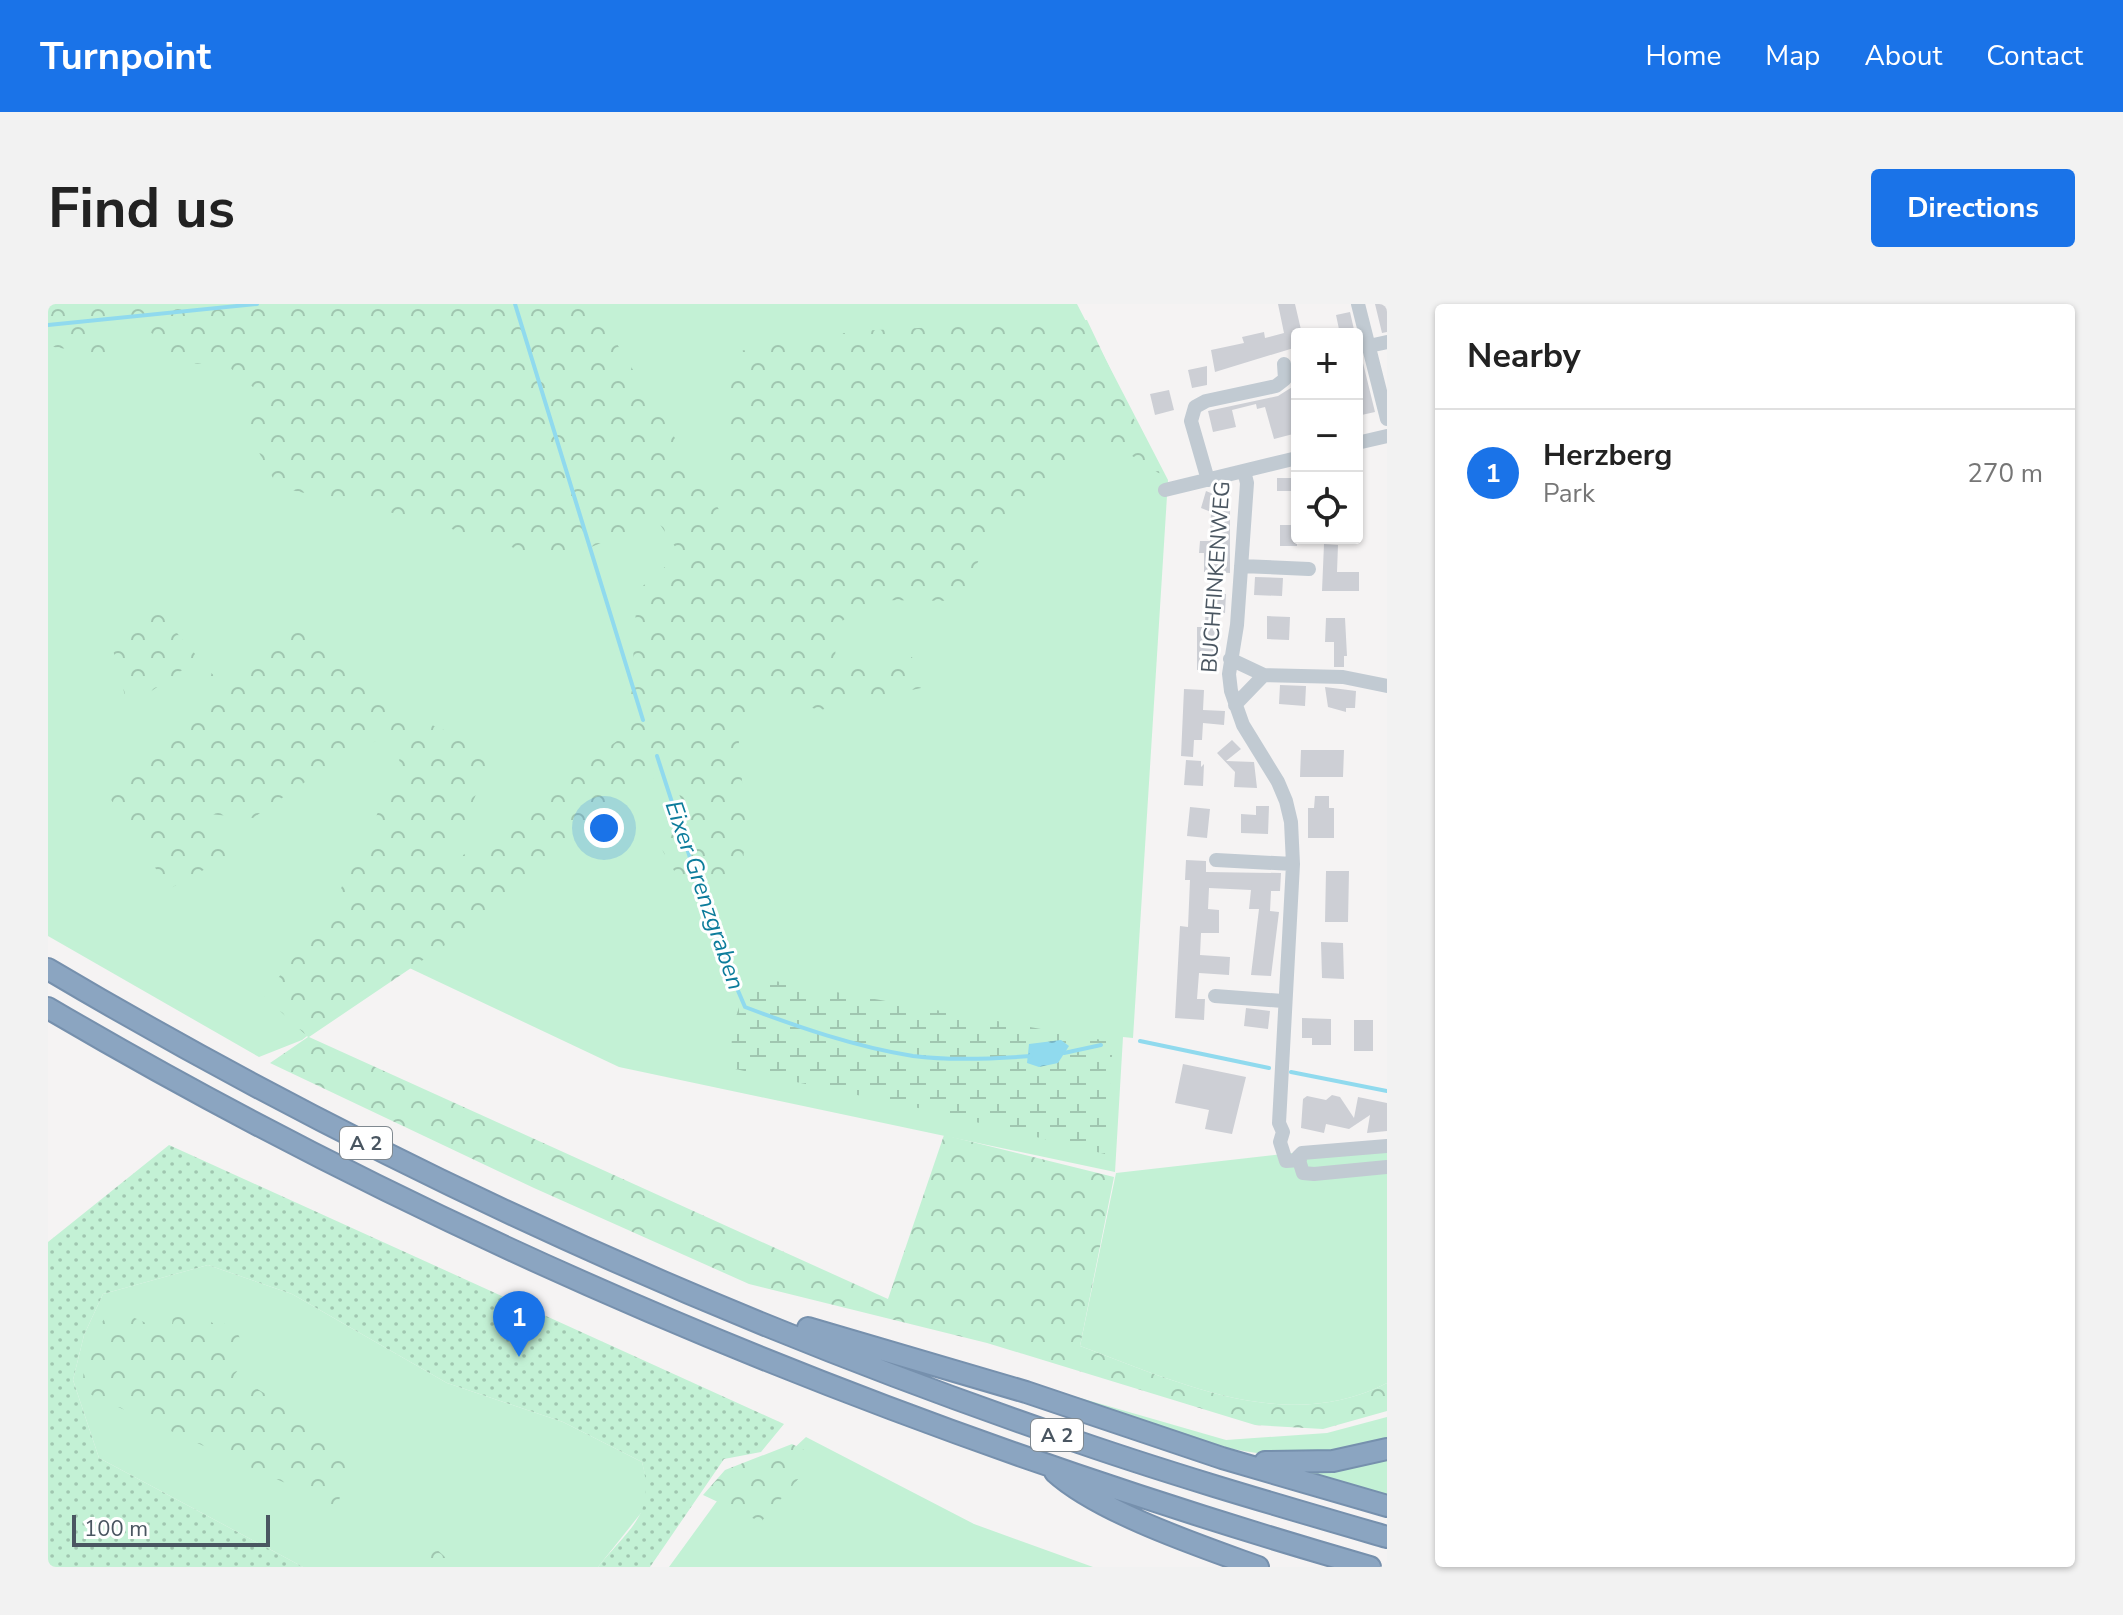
<!DOCTYPE html>
<html lang="en">
<head>
<meta charset="utf-8">
<style>
	:root { --surface:#fff; --page:#f2f2f2; --text:#222; --muted:#767676; --line:#e0e0e0; --accent:#1a73e8 }
	body { margin:0; font-family:"Nunito Sans",sans-serif; background:var(--page); color:var(--text) }
	.controls { position:absolute; right:24px; top:24px; display:grid; overflow:hidden; border-radius:8px; box-shadow:0 2px 6px #0004 }
	.controls button { width:72px; height:72px; display:grid; place-items:center; padding:0; border:0; border-bottom:2px solid var(--line); background:var(--surface); color:var(--text); font:40px sans-serif }
	.scale { position:absolute; left:24px; bottom:20px; width:198px; box-sizing:border-box; padding-left:8px; border:4px solid #4a5661; border-top:0; font-size:22px; line-height:28px; white-space:nowrap; color:#4a5661; -webkit-text-stroke:6px #fff; paint-order:stroke }
	.you { position:absolute; left:556px; top:524px; width:28px; height:28px; margin:-20px; border:6px solid #fff; border-radius:50%; background:#1a73e8; box-shadow:0 0 0 12px #1a73e833 }
	.badge { display:grid; place-items:center; width:52px; height:52px; border-radius:50%; background:var(--accent); color:#fff; font-size:26px; font-weight:700 }
	.pin { position:absolute; translate:-50% -66px; filter:drop-shadow(0 2px 4px #0008) }
	.pin::after { content:''; position:absolute; top:42px; width:28px; height:24px; background:inherit; clip-path:polygon(0 0,100% 0,50% 100%) }
	.list { margin:0; padding:0; list-style:none }
	h2 { display:flex; justify-content:space-between; align-items:center; height:104px; margin:0; padding:0 32px; font-size:34px }
	h2 small { font-size:26px; font-weight:400; color:var(--muted) }
	.list li { display:grid; grid-template-columns:52px 1fr auto; gap:24px; align-items:center; box-sizing:border-box; height:128px; padding:0 32px; border-top:2px solid var(--line) }
	.list b { display:block; font-size:30px; white-space:nowrap }
	.list p { margin:0; font-size:26px; white-space:nowrap; color:var(--muted) }
	.list em { font-size:26px; font-style:normal; color:var(--muted) }
	.icon { flex:none; width:44px; height:44px; fill:none; stroke:currentColor; stroke-width:2; stroke-linecap:round; stroke-linejoin:round }
	.map { position:relative; flex:none; width:1339px; height:1263px; overflow:hidden; border-radius:8px }
	header { display:flex; align-items:center; gap:48px; box-sizing:border-box; height:112px; padding:0 40px; background:var(--accent); color:#fff }
	header strong { font-size:38px }
	nav { display:flex; gap:44px; margin-inline-start:auto; font-size:28px }
	.intro { display:flex; align-items:center; justify-content:space-between; box-sizing:border-box; height:192px; padding:0 48px }
	h1 { margin:0; font-size:56px }
	.button { padding:20px 36px; border-radius:8px; background:var(--accent); color:#fff; font-size:28px; font-weight:700 }
	main { display:flex; gap:48px; padding:0 48px }
	aside { flex:1; background:var(--surface); border-radius:8px; box-shadow:0 2px 6px #0004 }
	.map>svg:first-child { display:block }
	.green { fill:#c3f1d5 }
	.forest { fill:url(#forest-crowns) }
	.wetland { fill:url(#wetland-marsh) }
	.park { fill:url(#park-dots) }
	.water { fill:url(#water-ripples) }
	.lines { fill:none; stroke-linecap:round; stroke-linejoin:round }
	.stream { stroke:#90daee; stroke-width:4 }
	.building { fill:#cdcfd5 }
	.highway-casing { stroke:#7690ad; stroke-width:24 }
	.minor { stroke:#c1cad2; stroke-width:14 }
	.highway { stroke:#8ba5c1; stroke-width:20 }
	.labels { text-anchor:middle; dominant-baseline:central; stroke-width:6; stroke-linejoin:round; paint-order:stroke }
	.shield { fill:#fff; stroke:#808990; stroke-width:2 }
	.shield-label { font-size:20px; font-weight:bold; fill:#4a5661 }
	.street-label { font-size:22px; fill:#4a5661; stroke:#fff }
	.water-label { font-size:24px; font-style:italic; fill:#0c7c9b; stroke:#fff }
</style>
</head>
<body>
<header>
<strong>Turnpoint</strong>
<nav><a>Home</a><a>Map</a><a>About</a><a>Contact</a></nav>
</header>
<div class="intro"><h1>Find us</h1><a class="button">Directions</a></div>
<main>
<div class="map">
<svg width="1339" height="1263" viewBox="0 0 1339 1263">
	<defs>
		<pattern id="forest-crowns" width="20" height="18" patternUnits="userSpaceOnUse" patternTransform="scale(2)"><rect width="20" height="18" fill="#c3f1d5"/><path d="M2 6a3 3 0 1 1 6 0M12 15a3 3 0 1 1 6 0" fill="none" stroke="#a0c6b0"/></pattern>
		<pattern id="wetland-marsh" width="20" height="14" patternUnits="userSpaceOnUse" patternTransform="scale(2)"><rect width="20" height="14" fill="#c3f1d5"/><path d="M1 5h8M5 5V1M11 12h8M15 12V8" fill="none" stroke="#a0c6b0"/></pattern>
		<pattern id="park-dots" width="8" height="8" patternUnits="userSpaceOnUse" patternTransform="scale(2)"><rect width="8" height="8" fill="#c3f1d5"/><path d="M2 2h.1M6 6h.1" fill="none" stroke="#a0c6b0" stroke-width="1.8" stroke-linecap="round"/></pattern>
		<pattern id="water-ripples" width="26" height="14" patternUnits="userSpaceOnUse" patternTransform="scale(2)"><rect width="26" height="14" fill="#90daee"/><path d="M2 4q2-2 4 0t4 0M15 11q2-2 4 0t4 0" fill="none" stroke="#78b4c4"/></pattern>
	</defs>
	<rect width="100%" height="100%" fill="#f5f3f3"/>
	<!-- green -->
	<path class="green" d="M0,0H1029L1120,176L1085,734L1075,733L1067,868L571,763L355,661L350,662L254,736L211,753L0,632Z
		M1339,838V1079C1238,1131 1130,1078 1032,1042L1068,869Z
		M160,961L244,990L399,1079L515,1118L594,1158L601,1186L597,1204L550,1263H255L51,1154L25,1076L36,1031L55,990Z
		M1015,1089L1178,1136L1279,1129L1339,1113V1137C1231,1178 1117,1126 1013,1094Z
		M758,1133L926,1220L1045,1263H621L680,1182L715,1173Z
		M1339,1149V1192L1245,1168Z"/>
	<!-- forest -->
	<path class="forest" d="M7,0H533L561,27L683,225L680,49L808,27L1039,16L1112,170L1058,135L998,174L939,240L910,297L826,296L788,321L787,364L864,353L873,384L772,406L715,391L689,415L698,526L694,568L637,586L612,542L641,513L619,463L406,635L261,733L840,995L896,831L1066,873L1032,1042C1130,1078 1238,1131 1339,1079V1107L1275,1125L1207,1121L939,1039L701,980L486,884L222,759L260,733L216,692L281,609L352,463L348,426L279,463L205,514L149,509L181,552L121,585L56,485L169,397L143,360L80,403L65,346L110,307L173,380L245,323L374,417L447,447L395,566L581,428L589,287L632,250L609,216L509,257L371,215L230,183L193,116L223,98L175,58L129,61L107,31L63,8L61,52L0,42V19Z
		M138,998L171,1024L182,1016L202,1052L186,1071L249,1109L300,1150L290,1203L35,1087C35,1046 41,1036 64,1004L123,1030L126,1003Z
		M744,1140L762,1149L758,1166L713,1218L655,1191L677,1166Z
		M385,1242L408,1263L351,1262Z"/>
	<!-- wetland -->
	<path class="wetland" d="M727,677L1065,738L1057,850L875,805L687,765C678,739 688,706 700,682Z"/>
	<!-- park -->
	<path class="park" d="M121,841L736,1120L713,1148L676,1155L602,1263H550C582,1223 608,1211 594,1158L515,1118L399,1079L244,990L160,961L55,990L36,1031L25,1076L51,1154L255,1263H0V938Z"/>
	<!-- water -->
	<path class="water" d="M1013,736L1021,742L1010,759L991,763L979,759L981,740Z"/>
	<g class="lines">
		<!-- stream -->
		<path class="stream" d="M467,0L595,416
			M0,21L209,0
			M609,452L670,640L697,703C750,723 808,743 865,752C904,757 944,755 983,752
			M1092,737L1221,764
			M1016,749L1053,741
			M1243,768L1339,787"/>
	</g>
	<!-- building -->
	<path class="building" d="M1230,0H1247L1254,30H1249V43L1167,68L1163,46L1196,39L1194,33L1216,28L1217,34L1236,29Z
		M1327,0H1339V28L1334,29Z
		M1302,8L1307,30H1292L1288,11Z
		M1314,55L1327,108L1309,112V56Z
		M1159,62V81L1144,84L1140,66Z
		M1249,80V129L1226,135L1217,103L1209,105L1208,100L1184,106L1188,123L1165,128L1160,107L1230,92Z
		M1121,86L1126,106L1107,111L1102,90Z
		M1229,174H1249V187H1229Z
		M1158,187L1182,197V269L1156,268V249H1151L1152,237H1162L1163,208L1153,204Z
		M1232,221H1249V242H1232Z
		M1276,240L1290,241L1289,268H1311V287H1274Z
		M1207,273L1235,274L1234,292L1206,291Z
		M1158,289L1178,290L1177,309H1167L1171,366H1149V323H1157Z
		M1219,312L1242,313L1241,336L1219,335Z
		M1278,314H1297L1299,352H1296V363H1286V338H1277Z
		M1232,381L1258,382L1257,402L1231,400Z
		M1277,383L1308,387L1307,404H1298V408L1280,403Z
		M1136,385L1156,386L1155,406L1177,407L1176,421L1155,419L1154,436H1146L1145,453L1133,452Z
		M1184,436L1193,445L1178,457L1206,458L1209,484L1186,483L1187,468L1169,449Z
		M1253,446H1296L1295,473H1252Z
		M1138,456L1153,457V463L1156,460L1155,482L1136,481Z
		M1267,492H1281V504H1286V534H1260V504H1266Z
		M1208,502H1221L1220,530L1193,529V510L1208,511Z
		M1142,503L1162,505L1159,534L1139,532Z
		M1138,556L1158,557V568L1233,569L1232,587H1223L1222,607L1231,608L1223,672L1203,671L1211,605H1201L1203,586L1161,584L1160,605L1171,606V629H1153L1152,651L1182,653L1181,671L1151,669L1149,695H1157L1156,716L1127,714L1132,622L1140,623L1142,576H1137Z
		M1278,567H1301L1300,618H1277Z
		M1273,638L1295,639L1296,675L1274,674Z
		M1198,704L1222,707L1220,725L1196,722Z
		M1254,714L1283,715V741H1264V734H1254Z
		M1306,716H1325V747H1306Z
		M1135,760L1198,773L1184,830L1157,825L1161,806L1127,799Z
		M1284,791L1292,793L1306,814L1310,793L1339,799V827L1319,829L1322,811L1301,825L1278,820L1276,829L1253,824L1255,795L1259,792L1278,796Z"/>
	<g class="lines">
		<!-- highway casing -->
		<g class="highway-casing">
			<path id="highway" d="M0,665C319,854 659,1010 1010,1131C1118,1169 1229,1201 1339,1233
				M0,704C415,948 860,1130 1322,1263
				M760,1024L978,1088L1174,1154L1339,1202
				M1217,1158L1285,1157L1339,1145
				M1007,1168C1051,1208 1152,1242 1210,1263"/>
		</g>
		<!-- minor -->
		<path class="minor" d="M1310,0L1339,115
			M1321,42L1339,38
			M1309,139L1339,132
			M1196,167L1199,179L1189,321L1181,370L1183,387L1195,421L1230,478L1238,497L1243,518L1245,560L1231,819L1235,828L1232,838L1238,857L1252,856
			M1160,176L1143,117L1147,103L1158,97L1228,82L1237,75L1236,60
			M1117,186L1249,154
			M1193,262L1261,265
			M1182,355L1216,371L1295,373L1339,382
			M1187,401L1216,371
			M1168,556L1245,560
			M1167,692L1235,697
			M1339,842L1254,849L1250,853L1255,869L1266,870L1339,863"/>
		<!-- highway -->
		<use href="#highway" class="highway"/>
	</g>
	<g class="labels">
		<!-- shield labels -->
		<g class="shield">
			<rect x="292" y="823" width="52" height="32" rx="6"/>
			<rect x="983" y="1115" width="52" height="32" rx="6"/>
		</g>
		<g class="shield-label">
			<text x="318" y="839">A 2</text>
			<text x="1009" y="1131">A 2</text>
		</g>
		<!-- street labels -->
		<g class="street-label">
			<text transform="translate(1168 273) rotate(-86)">BUCHFINKENWEG</text>
		</g>
		<!-- water labels -->
		<g class="water-label">
			<text transform="translate(657 591) rotate(71)">Eixer Grenzgraben</text>
		</g>
	</g>
</svg>
<div class="controls">
<button>+</button>
<button>−</button>
<button><svg class="icon" aria-label="locate" viewBox="0 0 24 24"><circle cx="12" cy="12" r="6"/><path d="M12 2v4M12 18v4M2 12h4M18 12h4"/></svg></button>
</div>
<div class="scale">100 m</div>
<div class="you"></div>
<div class="pin badge" style="left:471px;top:1053px">1</div>
</div>
<aside>
<h2>Nearby<small></small></h2>
<ul class="list">
<li><span class="badge">1</span><div><b>Herzberg</b><p>Park</p></div><em>270 m</em></li>
</ul>
</aside>
</main>
</body>
</html>
